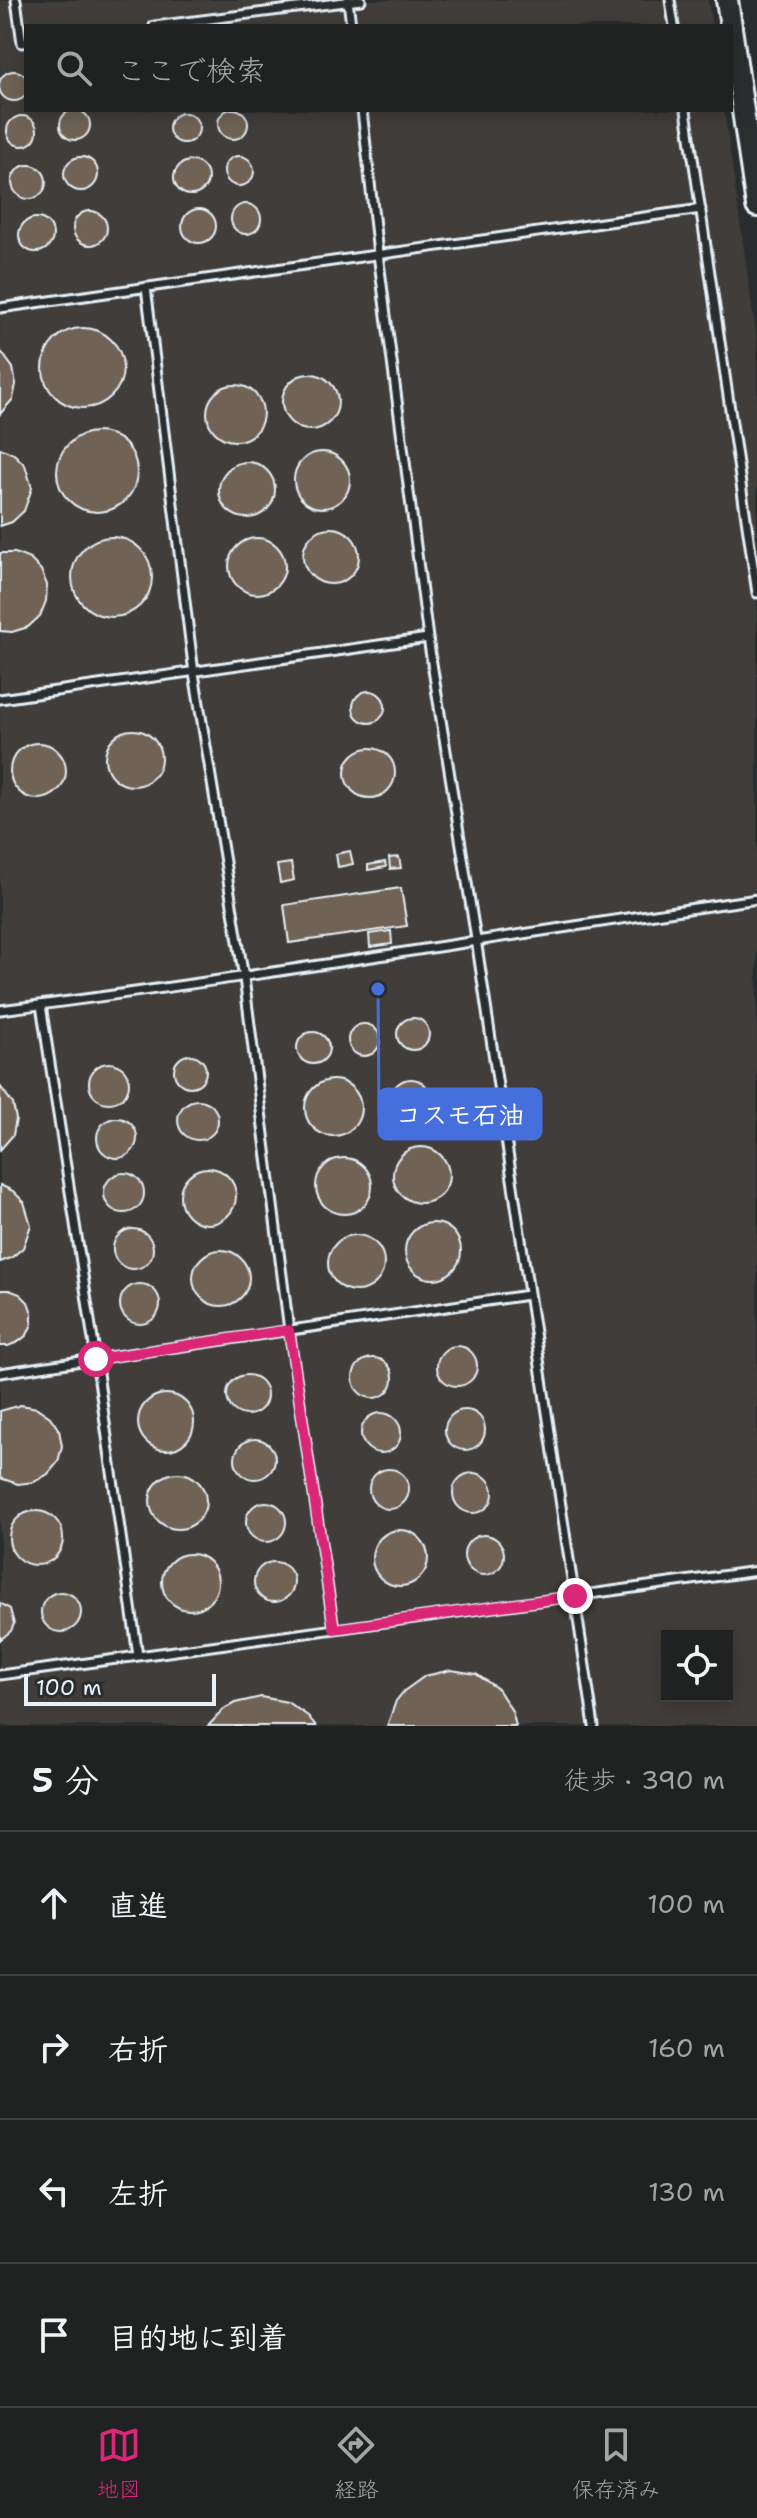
<!DOCTYPE html>
<html lang="ja">
<head>
<meta charset="utf-8">
<style>
	:root { --surface:#202222; --page:#2d2f2f; --text:#f1f3f6; --muted:#a2a4a5; --line:#3d3f40; --accent:#db2777 }
	body { margin:0; font-family:"Shantell Sans","Klee One",sans-serif; background:var(--page); color:var(--text) }
	.controls { position:absolute; right:24px; bottom:24px; display:grid; overflow:hidden; border-radius:0px; box-shadow:0 4px 20px #0003 }
	.controls button { width:72px; height:72px; display:grid; place-items:center; padding:0; border:0; border-bottom:2px solid var(--line); background:var(--surface); color:var(--text); font:40px sans-serif }
	.scale { position:absolute; left:24px; bottom:20px; width:192px; box-sizing:border-box; padding-left:8px; border:4px solid #e8f1f8; border-top:0; font-size:22px; line-height:28px; white-space:nowrap; color:#e8f1f8; -webkit-text-stroke:6px #2a2d2e; paint-order:stroke }
	.stop { position:absolute; width:24px; height:24px; margin:-18px; border:6px solid #db2777; border-radius:50%; background:#fff }
	.stop.end { background:#db2777; border-color:#fff; box-shadow:0 2px 8px #0008 }
	.list { margin:0; padding:0; list-style:none }
	h2 { display:flex; justify-content:space-between; align-items:center; height:104px; margin:0; padding:0 32px; font-size:34px }
	h2 small { font-size:26px; font-weight:400; color:var(--muted) }
	.list li { display:grid; grid-template-columns:52px 1fr auto; gap:24px; align-items:center; box-sizing:border-box; height:144px; padding:0 32px; border-top:2px solid var(--line) }
	.list b { display:block; font-size:30px; white-space:nowrap }
	.list em { font-size:26px; font-style:normal; color:var(--muted) }
	.icon { flex:none; width:44px; height:44px; fill:none; stroke:currentColor; stroke-width:2; stroke-linecap:round; stroke-linejoin:round }
	.map { position:relative; flex:none; width:757px; height:1726px; overflow:hidden }
	.search { position:absolute; background:var(--surface); box-shadow:0 4px 20px #0003; left:24px; right:24px; top:24px; height:88px; display:flex; align-items:center; gap:20px; box-sizing:border-box; padding:0 28px; border-radius:0px; color:var(--muted); font-size:30px }
	.sheet { height:680px; background:var(--surface) }
	nav { display:flex; justify-content:space-around; align-items:center; box-sizing:border-box; height:112px; border-top:2px solid var(--line); background:var(--surface); font-size:22px; color:var(--muted) }
	nav a { display:grid; justify-items:center; gap:4px }
	nav .on { color:var(--accent) }
	.map>svg:first-child { display:block }
	.built { fill:#3f3d3a; fill-rule:evenodd }
	.building { fill:#6f6356; stroke:#e8f1f8; stroke-width:2 }
	.lines { fill:none; stroke-linecap:round; stroke-linejoin:round }
	.lane-casing { stroke:#e8f1f8; stroke-width:13 }
	.secondary-casing { stroke:#e8f1f8; stroke-width:26 }
	.lane { stroke:#2a2d2e; stroke-width:7 }
	.secondary { stroke:#2a2d2e; stroke-width:20 }
	.route { stroke:#db2777; stroke-width:10 }
	.leader { fill:none; stroke:#466fde; stroke-width:3 }
	.callout-dot { fill:#466fde; stroke:#2a2d2e; stroke-width:3 }
	.callout { fill:#466fde; stroke:#466fde; stroke-width:3 }
	.callout-label { font-size:26px; text-anchor:middle; font-weight:bold; fill:#fff }
</style>
</head>
<body>
<div class="map">
<svg width="757" height="1726" viewBox="0 0 757 1726">
	<rect width="100%" height="100%" fill="#2a2d2e"/>
	<filter id="ink" filterUnits="userSpaceOnUse"><feTurbulence type="fractalNoise" baseFrequency=".0125" numOctaves="2"/><feDisplacementMap in="SourceGraphic" scale="16" xChannelSelector="R" yChannelSelector="G"/><feConvolveMatrix kernelMatrix="1 2 1 2 8 2 1 2 1" color-interpolation-filters="sRGB"/></filter>
	<g filter="url(#ink)">
		<!-- built -->
		<path class="built" d="M0,0H708L712,26H26V110H724L757,341V1726H0ZM667,1636H727V1696H667Z"/>
		<!-- building -->
		<path class="building" d="M-1 86a15 15 0 1 1 30 0a15 15 0 1 1-30 0Z
			M218 124a15 15 0 1 1 30 0a15 15 0 1 1-30 0Z
			M60 125a15 15 0 1 1 30 0a15 15 0 1 1-30 0Z
			M169 128a15 15 0 1 1 30 0a15 15 0 1 1-30 0Z
			M7 131a15 15 0 1 1 30 0a15 15 0 1 1-30 0Z
			M224 171a15 15 0 1 1 30 0a15 15 0 1 1-30 0Z
			M64 174a17 17 0 1 1 34 0a17 17 0 1 1-34 0Z
			M174 178a17 17 0 1 1 34 0a17 17 0 1 1-34 0Z
			M12 182a17 17 0 1 1 34 0a17 17 0 1 1-34 0Z
			M231 219a15 15 0 1 1 30 0a15 15 0 1 1-30 0Z
			M182 226a17 17 0 1 1 34 0a17 17 0 1 1-34 0Z
			M73 228a17 17 0 1 1 34 0a17 17 0 1 1-34 0Z
			M19 235a17 17 0 1 1 34 0a17 17 0 1 1-34 0Z
			M43 368a40 40 0 1 1 80 0a40 40 0 1 1-80 0Z
			M0,350L13,368L16,384L13,399L0,414Z
			M282 402a28 28 0 1 1 56 0a28 28 0 1 1-56 0Z
			M207 413a28 28 0 1 1 56 0a28 28 0 1 1-56 0Z
			M57 472a40 40 0 1 1 80 0a40 40 0 1 1-80 0Z
			M0,448L14,454L25,465L32,488L24,511L12,522L0,526Z
			M294 480a28 28 0 1 1 56 0a28 28 0 1 1-56 0Z
			M219 490a28 28 0 1 1 56 0a28 28 0 1 1-56 0Z
			M303 556a28 28 0 1 1 56 0a28 28 0 1 1-56 0Z
			M72 577a40 40 0 1 1 80 0a40 40 0 1 1-80 0Z
			M229 566a28 28 0 1 1 56 0a28 28 0 1 1-56 0Z
			M0,553H15L30,559L41,570L47,585L46,601L40,616L28,627L12,632L0,631Z
			M353 707a16 16 0 1 1 32 0a16 16 0 1 1-32 0Z
			M105 758a28 28 0 1 1 56 0a28 28 0 1 1-56 0Z
			M10 771a28 28 0 1 1 56 0a28 28 0 1 1-56 0Z
			M345 773a25 25 0 1 1 50 0a25 25 0 1 1-50 0Z
			M350,851L353,864L338,867L336,854Z
			M399,857L401,868L390,869L389,858Z
			M385,862L386,867L368,870V865Z
			M291,863L294,880L280,883L277,865Z
			M401,888L407,926L289,943L284,905Z
			M391,931L392,944L370,947L369,934Z
			M397 1034a16 16 0 1 1 32 0a16 16 0 1 1-32 0Z
			M348 1040a16 16 0 1 1 32 0a16 16 0 1 1-32 0Z
			M297 1048a16 16 0 1 1 32 0a16 16 0 1 1-32 0Z
			M174 1071a16 16 0 1 1 32 0a16 16 0 1 1-32 0Z
			M89 1083a20 20 0 1 1 40 0a20 20 0 1 1-40 0Z
			M391 1099a20 20 0 1 1 40 0a20 20 0 1 1-40 0Z
			M305 1108a28 28 0 1 1 56 0a28 28 0 1 1-56 0Z
			M0,1086L13,1104L16,1119L13,1135L0,1150Z
			M178 1120a20 20 0 1 1 40 0a20 20 0 1 1-40 0Z
			M97 1138a20 20 0 1 1 40 0a20 20 0 1 1-40 0Z
			M393 1175a28 28 0 1 1 56 0a28 28 0 1 1-56 0Z
			M316 1186a28 28 0 1 1 56 0a28 28 0 1 1-56 0Z
			M180 1196a28 28 0 1 1 56 0a28 28 0 1 1-56 0Z
			M104 1193a20 20 0 1 1 40 0a20 20 0 1 1-40 0Z
			M0,1185L13,1191L24,1202L31,1225L23,1248L11,1258L0,1262Z
			M405 1251a28 28 0 1 1 56 0a28 28 0 1 1-56 0Z
			M113 1249a20 20 0 1 1 40 0a20 20 0 1 1-40 0Z
			M328 1263a28 28 0 1 1 56 0a28 28 0 1 1-56 0Z
			M193 1278a28 28 0 1 1 56 0a28 28 0 1 1-56 0Z
			M120 1304a20 20 0 1 1 40 0a20 20 0 1 1-40 0Z
			M0,1290H9L20,1294L28,1302L32,1313V1324L27,1335L18,1342L8,1346H0Z
			M437 1366a20 20 0 1 1 40 0a20 20 0 1 1-40 0Z
			M353 1378a20 20 0 1 1 40 0a20 20 0 1 1-40 0Z
			M227 1395a20 20 0 1 1 40 0a20 20 0 1 1-40 0Z
			M138 1422a28 28 0 1 1 56 0a28 28 0 1 1-56 0Z
			M21,1405L37,1408L50,1417L59,1430L62,1446L58,1462L48,1474L34,1482L18,1484L0,1478V1411Z
			M445 1430a20 20 0 1 1 40 0a20 20 0 1 1-40 0Z
			M361 1433a20 20 0 1 1 40 0a20 20 0 1 1-40 0Z
			M235 1459a20 20 0 1 1 40 0a20 20 0 1 1-40 0Z
			M369 1489a20 20 0 1 1 40 0a20 20 0 1 1-40 0Z
			M150 1501a28 28 0 1 1 56 0a28 28 0 1 1-56 0Z
			M453 1493a20 20 0 1 1 40 0a20 20 0 1 1-40 0Z
			M246 1522a20 20 0 1 1 40 0a20 20 0 1 1-40 0Z
			M9 1538a27 27 0 1 1 54 0a27 27 0 1 1-54 0Z
			M372 1558a28 28 0 1 1 56 0a28 28 0 1 1-56 0Z
			M464 1555a20 20 0 1 1 40 0a20 20 0 1 1-40 0Z
			M162 1582a28 28 0 1 1 56 0a28 28 0 1 1-56 0Z
			M254 1582a20 20 0 1 1 40 0a20 20 0 1 1-40 0Z
			M41 1612a20 20 0 1 1 40 0a20 20 0 1 1-40 0Z
			M0,1603L10,1609L14,1624L11,1631L0,1640Z
			M451,1670L476,1674L498,1689L512,1711L516,1726H387L396,1701L404,1691L425,1676Z
			M261,1697L287,1702L308,1716L316,1726H208L224,1709L235,1703Z"/>
		<g class="lines">
			<!-- lane casing -->
			<g class="lane-casing">
				<path id="lane" d="M16,0L22,43L26,42
					M348,0L351,26
					M670,0L674,26
					M154,26L361,0
					M362,110L378,254L428,638L476,939L594,1726
					M686,110L757,593
					M146,287L194,673L244,978L289,1330L334,1629
					M0,308L701,209
					M0,699L428,638
					M41,1005L96,1359L138,1656
					M0,1010C253,978 505,935 757,899
					M0,1373L528,1295
					M0,1675L757,1571"/>
			</g>
			<!-- secondary casing -->
			<g class="secondary-casing">
				<path id="secondary" d="M727,0L731,26
					M731,28L757,206"/>
			</g>
			<!-- lane -->
			<use href="#lane" class="lane"/>
			<!-- secondary -->
			<use href="#secondary" class="secondary"/>
		</g>
	</g>
	<g class="lines" filter="url(#ink)">
		<!-- route -->
		<path class="route" d="M96,1359L289,1330L334,1629L575,1596"/>
	</g>
	<!-- callouts -->
	<path class="leader" d="M378 989L379 1114"/>
	<circle class="callout-dot" cx="378" cy="989" r="8"/>
	<rect class="callout" x="379" y="1089" width="162" height="50" rx="8"/>
	<g class="callout-label">
		<text x="460" y="1124">コスモ石油</text>
	</g>
</svg>
<div class="controls">
<button><svg class="icon" aria-label="locate" viewBox="0 0 24 24"><circle cx="12" cy="12" r="6"/><path d="M12 2v4M12 18v4M2 12h4M18 12h4"/></svg></button>
</div>
<div class="scale">100 m</div>
<div class="stop" style="left:96px;top:1359px"></div>
<div class="stop end" style="left:575px;top:1596px"></div>
<div class="search"><svg class="icon" aria-label="search" viewBox="0 0 24 24"><circle cx="10" cy="10" r="6"/><path d="M15 15l6 6"/></svg>ここで検索</div>
</div>
<section class="sheet">
<h2>5 分<small>徒歩 · 390 m</small></h2>
<ul class="list">
<li><svg class="icon" aria-label="ahead" viewBox="0 0 24 24"><path d="M12 20V5M6 11l6-6 6 6"/></svg><div><b>直進</b></div><em>100 m</em></li>
<li><svg class="icon" aria-label="right" viewBox="0 0 24 24"><path d="M7 20v-9h11M14 6l5 5-5 5"/></svg><div><b>右折</b></div><em>160 m</em></li>
<li><svg class="icon" aria-label="left" viewBox="0 0 24 24"><path d="M17 20v-9H6M10 6l-5 5 5 5"/></svg><div><b>左折</b></div><em>130 m</em></li>
<li><svg class="icon" aria-label="arrive" viewBox="0 0 24 24"><path d="M6 21V4h12l-3 4 3 4H6"/></svg><div><b>目的地に到着</b></div></li>
</ul>
</section>
<nav>
<a class="on"><svg class="icon" aria-label="map" viewBox="0 0 24 24"><path d="M3 6l6-2 6 2 6-2v14l-6 2-6-2-6 2zM9 4v14M15 6v14"/></svg>地図</a>
<a><svg class="icon" aria-label="directions" viewBox="0 0 24 24"><path d="M12 3l9 9-9 9-9-9zM9 14v-3h6M13 9l2 2-2 2"/></svg>経路</a>
<a><svg class="icon" aria-label="saved" viewBox="0 0 24 24"><path d="M7 4h10v16l-5-4-5 4z"/></svg>保存済み</a>
</nav>
</body>
</html>
